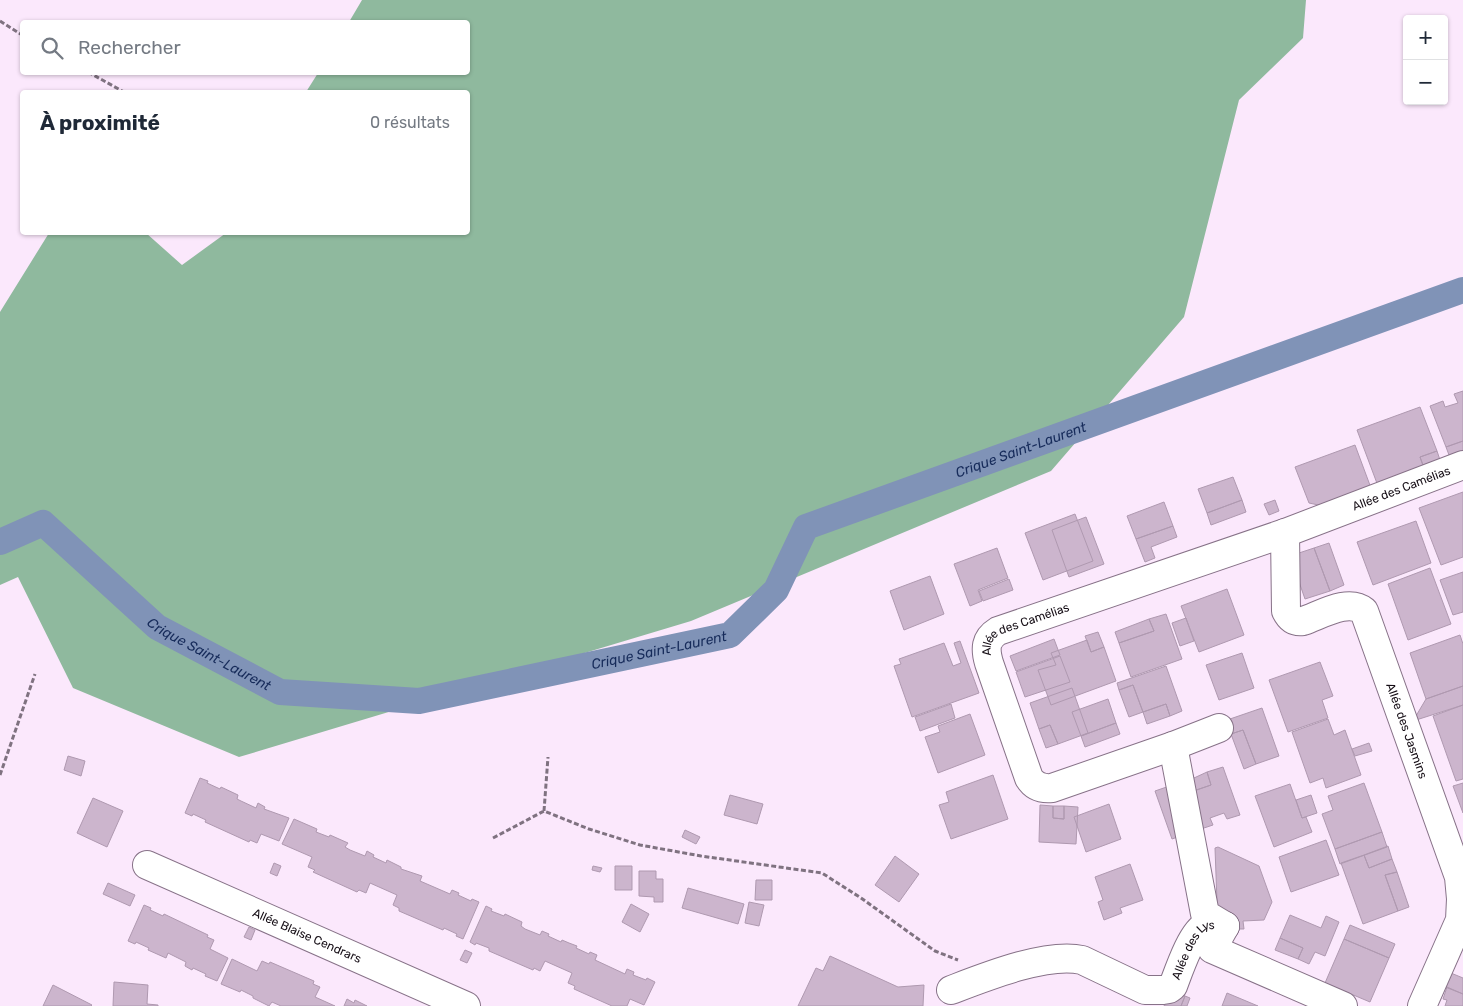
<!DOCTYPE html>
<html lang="fr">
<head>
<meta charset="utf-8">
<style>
	:root { --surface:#fff; --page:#f2f2f3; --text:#1f2937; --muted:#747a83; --line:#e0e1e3 }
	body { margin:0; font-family:Rubik,sans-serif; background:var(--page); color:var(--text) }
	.controls { position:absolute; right:15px; top:15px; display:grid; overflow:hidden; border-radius:5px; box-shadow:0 1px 4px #0004 }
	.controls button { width:45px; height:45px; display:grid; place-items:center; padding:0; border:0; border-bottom:1px solid var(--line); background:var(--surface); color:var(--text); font:25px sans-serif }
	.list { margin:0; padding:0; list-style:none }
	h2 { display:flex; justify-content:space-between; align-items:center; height:65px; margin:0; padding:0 20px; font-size:21px }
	h2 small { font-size:16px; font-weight:400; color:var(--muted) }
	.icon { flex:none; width:28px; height:28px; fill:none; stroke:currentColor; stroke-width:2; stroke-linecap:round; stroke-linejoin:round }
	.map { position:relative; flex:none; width:1463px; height:1006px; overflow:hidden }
	.search { position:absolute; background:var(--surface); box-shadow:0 1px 4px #0004; left:20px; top:20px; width:450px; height:55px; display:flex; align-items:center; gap:12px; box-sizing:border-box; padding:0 18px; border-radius:5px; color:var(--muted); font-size:19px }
	.panel { position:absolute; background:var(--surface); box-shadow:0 1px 4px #0004; left:20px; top:90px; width:450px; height:145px; border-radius:5px }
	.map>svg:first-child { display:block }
	.forest { fill:#8fb99e }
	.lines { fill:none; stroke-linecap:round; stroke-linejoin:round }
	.canal { stroke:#8093b7; stroke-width:26 }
	.building { fill:#ccb5cd; stroke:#af99b0 }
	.minor-casing { stroke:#877288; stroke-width:30 }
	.path { stroke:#7f7280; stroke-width:3; stroke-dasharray:5 2.5; stroke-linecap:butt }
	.minor { stroke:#fff; stroke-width:28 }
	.labels { text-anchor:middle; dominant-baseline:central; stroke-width:4; stroke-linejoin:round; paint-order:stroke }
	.street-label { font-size:12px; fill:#150d15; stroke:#fcfcfc }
	.water-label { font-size:14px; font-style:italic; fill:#162b5a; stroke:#fcfcfc }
</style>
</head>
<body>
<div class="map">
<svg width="1463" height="1006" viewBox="0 0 1463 1006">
	<rect width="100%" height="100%" fill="#fbe8fc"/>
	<!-- forest -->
	<path class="forest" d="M362,0H1306L1303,38L1239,100L1184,317L1051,471L691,621L239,757L73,688L18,577L0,585V312L49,233H146L182,265L226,233L468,232V92H306L318,73L468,72V22H349Z"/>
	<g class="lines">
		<!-- canal -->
		<path class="canal" id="s1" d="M0,542L43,523L157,627L280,692L419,701L730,635L776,590L806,527L1463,290"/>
	</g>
	<!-- building -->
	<path class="building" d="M1463,391V441L1446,447L1430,406L1443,401L1445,407L1458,403L1454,394Z
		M1420,407L1437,451L1420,457L1424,468L1378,486L1357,430Z
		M1463,441V451L1452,463L1446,447Z
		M1355,445L1371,488L1323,506L1309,503L1295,467Z
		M1437,451L1441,463L1424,468L1420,457Z
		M1233,477L1242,500L1207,513L1198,489Z
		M1463,492V557L1441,565L1419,508Z
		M1242,500L1246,512L1211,525L1207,513Z
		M1275,500L1279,511L1269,515L1264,504Z
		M1164,502L1173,526L1136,539L1127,516Z
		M1075,514L1093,561L1043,580L1025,533Z
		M1086,517L1104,564L1069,577L1052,530Z
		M1416,521L1431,563L1373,585L1357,542Z
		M1173,526L1177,537L1151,547L1155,558L1145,562L1136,539Z
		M1329,543L1344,585L1330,591L1314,548Z
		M997,548L1008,578L978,590L982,601L970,606L954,564Z
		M1314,548L1330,591L1305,599L1290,556Z
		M1430,568L1451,624L1408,640L1388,584Z
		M1463,572V612L1453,615L1440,580Z
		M930,576L944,614L904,630L890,591Z
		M1009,579L1013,590L983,601L979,591Z
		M1227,589L1244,635L1199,652L1181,606Z
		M1166,614L1182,659L1131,677L1119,643L1154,631L1149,619Z
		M1186,618L1194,641L1180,646L1172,623Z
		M1149,619L1154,631L1119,643L1115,632Z
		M1098,632L1104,647L1091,652L1085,636Z
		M1460,635L1463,644V686L1426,699L1410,653Z
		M1054,639L1060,655L1016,671L1010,656Z
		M1087,640L1091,652L1104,647L1116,681L1051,705L1038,670L1056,665L1051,653Z
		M960,641L979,693L912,717L894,666L901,664L899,659L944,643L953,666L961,663L954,643Z
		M1242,653L1254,688L1219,700L1206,665Z
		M1060,656L1070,682L1025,697L1016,672Z
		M1320,662L1333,696L1322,700L1328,718L1288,732L1269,680Z
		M1166,666L1182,711L1170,716L1166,704L1143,712L1133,685L1119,690L1117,683Z
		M1133,685L1143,712L1129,717L1119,690Z
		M1463,686V705L1413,721L1426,699Z
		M1072,688L1088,733L1058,744L1050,725L1039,729L1030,703Z
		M1108,699L1116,723L1081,736L1072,712Z
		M951,704L955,718L920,731L915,717Z
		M1166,704L1170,716L1147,724L1143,712Z
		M1463,705V779L1456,781L1433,716Z
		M1262,708L1279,756L1256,764L1243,730L1231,734L1227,720Z
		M970,714L985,755L938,773L925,737L940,732L938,726Z
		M1328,719L1334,735L1345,730L1361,775L1326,788L1323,778L1310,783L1292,732Z
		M1116,723L1120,734L1085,747L1081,736Z
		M1050,725L1058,744L1046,748L1039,729Z
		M1243,730L1256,764L1244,769L1231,734Z
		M1369,743L1372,751L1355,756L1352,749Z
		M68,756L85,761L81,776L64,770Z
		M1188,761L1194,778L1207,772L1211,785L1176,797L1189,833L1172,839L1155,791L1187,780Z
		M1223,767L1240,815L1227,819L1224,813L1210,818L1213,825L1189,833L1176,797L1211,785L1207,772Z
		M993,775L1008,819L951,839L939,805L949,802L946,792Z
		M200,778L208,781L207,783L220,789L221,787L238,795L237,799L241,801L256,808L258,803L265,807L264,809L289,818L279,841L261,834L257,843L250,840L249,842L205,822L206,820L193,814L192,816L185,813Z
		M1364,783L1382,832L1335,849L1322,814L1333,810L1328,796Z
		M1463,783V813L1453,786Z
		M1290,784L1302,818L1306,817L1312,832L1274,847L1255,796Z
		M730,795L763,804L757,824L724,815Z
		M1311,795L1317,813L1302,818L1296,800Z
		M93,798L123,811L107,847L77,833Z
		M1109,804L1121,839L1086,852L1074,817Z
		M1040,805L1053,806V818L1064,819V806L1078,807L1076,844L1039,842Z
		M1053,806H1064V819L1053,818Z
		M294,819L317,829L316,832L329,837L330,835L348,843L345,847L350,850L365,856L367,851L374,855L373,857L386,863L387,860L401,867V869L422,876L420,881L450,894L452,890L459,893L458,895L471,901L472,899L479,902L463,939L456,936L457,934L444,928L443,930L399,911V908L393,905L397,895L370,883L366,893L359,890L357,892L313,872L315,870L308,867L312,857L282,844Z
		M685,830L700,837L696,844L682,837Z
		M1382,832L1387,847L1340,864L1335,849Z
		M1326,840L1339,875L1291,892L1279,857Z
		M1388,846L1392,859L1369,868L1364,855Z
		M1218,847L1259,866L1272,902L1264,920L1243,921L1244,929H1218L1215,848Z
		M1364,855L1369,868L1392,859L1397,872L1385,875L1398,911L1363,924L1341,863Z
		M895,856L919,874L899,902L875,885Z
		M274,863L281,866L277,876L270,873Z
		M1130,864L1143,900L1120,908L1122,913L1104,920L1098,902L1103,900L1095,877Z
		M593,866L602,868L600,872L592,870Z
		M615,866H632V890H615Z
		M639,871H656V879H663V902H654V897L639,896Z
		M1397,872L1409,907L1398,911L1385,875Z
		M756,880H772V900H755Z
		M108,883L135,895L130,906L103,894Z
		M688,888L744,904L738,924L682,908Z
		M749,902L764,905L759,926L745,923Z
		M631,904L649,914L640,932L622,922Z
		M144,905L151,908L150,910L163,916L164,914L208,935L207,937L214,940L210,949L228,958L217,981L205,976L206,974L193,968L192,970L185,966L186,962L168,953L166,958L148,950L149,948L136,942L135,944L128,941Z
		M486,906L492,909L491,911L504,916L505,914L522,922L521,926L525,929L540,935L542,931L549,934L548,936L561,942L562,940L569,943L577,946L576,948L589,954L590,952L597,955L595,960L625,974L627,969L634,972L633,975L646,980L647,978L655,982L644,1005L630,999L627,1006H612L574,989L575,986L568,983L572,973L545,961L540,971L534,968L533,970L489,951V948L476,943L475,945L470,942Z
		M1290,915L1321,928L1326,916L1339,922L1325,956L1315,952L1309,964L1298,959L1303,948L1280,938Z
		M1350,925L1395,944L1389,958L1344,939Z
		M249,927L255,930L251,940L244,937Z
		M1280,938L1303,948L1298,959L1275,950Z
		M1344,939L1389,958L1370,1002L1325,983Z
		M465,950L472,953L467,963L460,960Z
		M830,956L898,987L924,985L923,1006H798L816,968L823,971Z
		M232,959L257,971L262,961L269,964L270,962L314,981L313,984L320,987L315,997L335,1006H281L272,1002L269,1006L253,998V996L241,990L240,992L221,984Z
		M1446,971L1463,978V994L1440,985Z
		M114,982L148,985L147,1004L158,1005V1006H113Z
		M53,985L92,1005L91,1006H43Z
		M1447,987L1463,994V1006H1445L1447,1000L1443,999Z
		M1171,990L1185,996L1181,1006H1164Z
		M1227,993L1258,1006H1222Z
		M1185,996L1190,998L1187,1006H1181Z
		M347,999L354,1003L355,1000L367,1006H344Z"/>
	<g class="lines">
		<!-- minor casing -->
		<g class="minor-casing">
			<g id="minor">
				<path id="s2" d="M1285,533L1286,611C1290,619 1295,622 1303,621C1321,615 1348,598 1364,611L1459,877L1461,899L1460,920L1422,1006"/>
				<path id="s3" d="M1219,728L1173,746L1052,788C1042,789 1034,786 1029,778L989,663C985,649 985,639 998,631L1285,533L1463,465"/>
				<path d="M1173,746L1205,914L1225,926"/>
				<path id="s4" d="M147,865L466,1006"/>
				<path d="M1225,926L1212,949L1343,1006"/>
				<path id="s5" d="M951,990C985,977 1047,952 1082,960L1145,990H1163L1169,989L1173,986C1178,973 1192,931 1205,926C1210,924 1219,926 1225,926"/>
			</g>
		</g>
		<!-- path -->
		<path class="path" d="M0,21L22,35
			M88,72L124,92
			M0,775L35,674
			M544,811L548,757
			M493,838L544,811L589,829L640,845L701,856L822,873L861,898L935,951L958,960"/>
		<!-- minor -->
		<use href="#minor" class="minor"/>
	</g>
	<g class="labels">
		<!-- street labels -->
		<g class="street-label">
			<text stroke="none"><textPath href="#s3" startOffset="790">Allée des Camélias</textPath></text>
			<text stroke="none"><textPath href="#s3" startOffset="385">Allée des Camélias</textPath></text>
			<text stroke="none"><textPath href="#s2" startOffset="291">Allée des Jasmins</textPath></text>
			<text stroke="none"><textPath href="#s4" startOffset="175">Allée Blaise Cendrars</textPath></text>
			<text stroke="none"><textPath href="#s5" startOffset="278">Allée des Lys</textPath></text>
		</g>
		<!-- water labels -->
		<g class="water-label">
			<text stroke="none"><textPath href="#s1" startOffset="1160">Crique Saint-Laurent</textPath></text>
			<text stroke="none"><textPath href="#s1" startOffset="725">Crique Saint-Laurent</textPath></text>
			<text stroke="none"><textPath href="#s1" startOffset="260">Crique Saint-Laurent</textPath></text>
		</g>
	</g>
</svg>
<div class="controls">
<button>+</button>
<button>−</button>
</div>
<div class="search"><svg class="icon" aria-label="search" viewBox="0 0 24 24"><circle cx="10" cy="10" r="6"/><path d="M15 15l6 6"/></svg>Rechercher</div>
<section class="panel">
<h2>À proximité<small>0 résultats</small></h2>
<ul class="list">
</ul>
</section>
</div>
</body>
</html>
